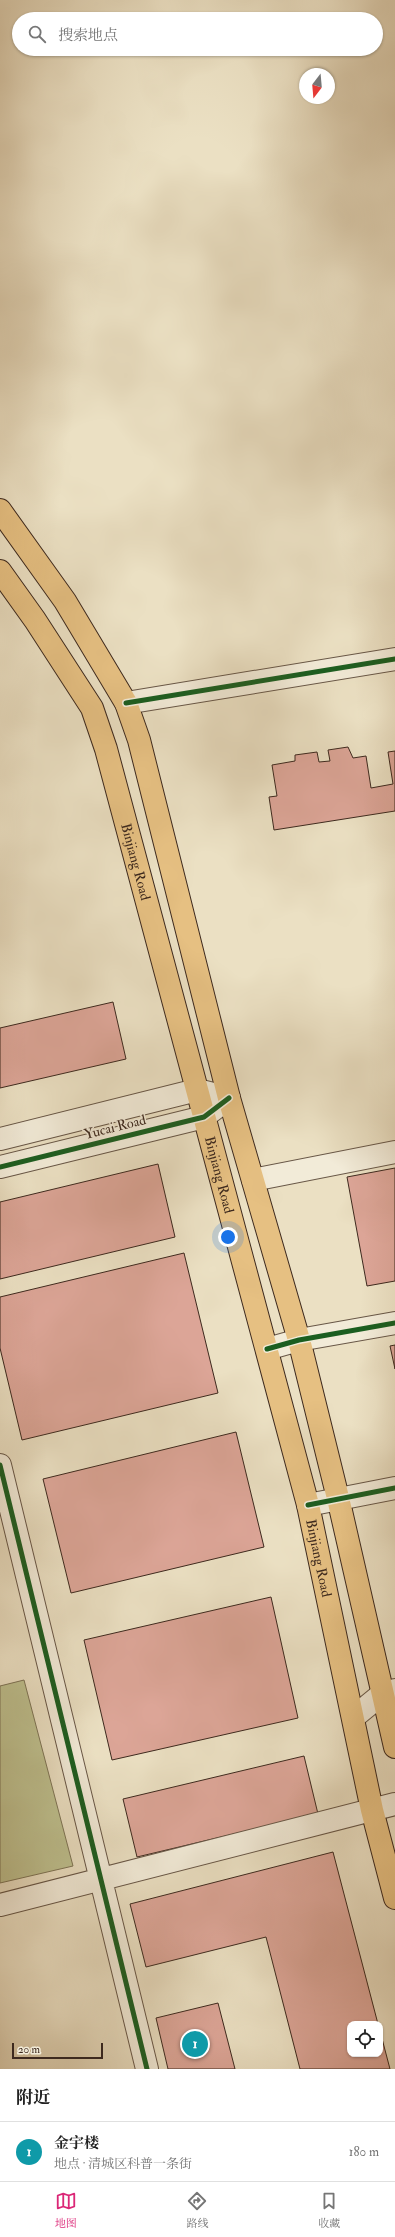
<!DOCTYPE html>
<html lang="zh">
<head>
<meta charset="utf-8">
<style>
	:root { --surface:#fff; --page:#f6f6f6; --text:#222; --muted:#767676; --line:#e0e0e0; --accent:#db2777 }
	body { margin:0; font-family:"IM FELL Double Pica","Noto Serif SC",serif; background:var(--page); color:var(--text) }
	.controls { position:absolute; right:12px; bottom:12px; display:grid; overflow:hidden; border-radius:8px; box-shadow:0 1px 3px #0004 }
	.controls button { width:36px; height:36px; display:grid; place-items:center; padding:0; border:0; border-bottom:1px solid var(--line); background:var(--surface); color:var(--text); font:20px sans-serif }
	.compass { position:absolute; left:299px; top:68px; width:36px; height:36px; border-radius:50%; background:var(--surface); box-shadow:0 1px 3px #0004; rotate:196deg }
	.scale { position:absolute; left:12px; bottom:10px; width:91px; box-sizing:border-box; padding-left:4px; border:2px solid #3d291e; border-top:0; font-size:11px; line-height:14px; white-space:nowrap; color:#3d291e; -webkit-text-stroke:3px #f2ebd8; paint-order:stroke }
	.you { position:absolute; left:228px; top:1237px; width:14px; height:14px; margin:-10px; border:3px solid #fff; border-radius:50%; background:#1a73e8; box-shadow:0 0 0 6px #1a73e833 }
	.badge { display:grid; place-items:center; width:26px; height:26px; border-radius:50%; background:var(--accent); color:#fff; font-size:13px; font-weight:700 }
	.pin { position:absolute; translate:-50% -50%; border:2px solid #fff; box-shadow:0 1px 4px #0006 }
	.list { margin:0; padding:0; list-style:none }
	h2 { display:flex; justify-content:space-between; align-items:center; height:52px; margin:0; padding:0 16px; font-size:17px }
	h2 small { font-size:13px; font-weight:400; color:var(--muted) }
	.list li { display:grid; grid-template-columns:26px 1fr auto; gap:12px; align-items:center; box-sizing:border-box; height:60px; padding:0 16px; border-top:1px solid var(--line) }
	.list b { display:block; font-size:15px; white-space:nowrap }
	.list p { margin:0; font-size:13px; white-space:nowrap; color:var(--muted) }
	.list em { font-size:13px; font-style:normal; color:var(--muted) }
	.icon { flex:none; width:22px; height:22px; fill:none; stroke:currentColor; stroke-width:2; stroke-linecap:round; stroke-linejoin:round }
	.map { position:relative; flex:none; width:395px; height:2069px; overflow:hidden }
	.search { position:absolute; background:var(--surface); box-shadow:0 1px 3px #0004; left:12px; right:12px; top:12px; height:44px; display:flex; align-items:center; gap:10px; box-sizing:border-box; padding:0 14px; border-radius:22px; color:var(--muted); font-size:15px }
	.sheet { height:112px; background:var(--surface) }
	nav { display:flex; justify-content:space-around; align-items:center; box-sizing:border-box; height:56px; border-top:1px solid var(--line); background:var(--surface); font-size:11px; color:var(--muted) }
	nav a { display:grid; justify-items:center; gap:2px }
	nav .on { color:var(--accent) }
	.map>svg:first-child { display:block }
	.green { fill:#bec08f; stroke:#7e7456 }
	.building { fill:#dca597; stroke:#3d291e }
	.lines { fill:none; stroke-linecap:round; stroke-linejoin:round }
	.minor-casing { stroke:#685747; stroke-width:24 }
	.major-casing { stroke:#3d291e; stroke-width:24 }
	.minor { stroke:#f2ebd8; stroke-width:22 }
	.major { stroke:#e6c082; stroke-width:22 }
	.cycleway-casing { stroke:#f2ebd8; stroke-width:8 }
	.cycleway { stroke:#1b5e20; stroke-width:5 }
	.labels { text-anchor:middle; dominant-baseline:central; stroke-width:3; stroke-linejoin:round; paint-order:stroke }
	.street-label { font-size:14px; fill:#3d291e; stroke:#f2ebd8 }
</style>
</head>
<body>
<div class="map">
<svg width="395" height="2069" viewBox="0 0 395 2069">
	<rect width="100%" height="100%" fill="#ebe0c3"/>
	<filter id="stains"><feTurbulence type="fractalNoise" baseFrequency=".005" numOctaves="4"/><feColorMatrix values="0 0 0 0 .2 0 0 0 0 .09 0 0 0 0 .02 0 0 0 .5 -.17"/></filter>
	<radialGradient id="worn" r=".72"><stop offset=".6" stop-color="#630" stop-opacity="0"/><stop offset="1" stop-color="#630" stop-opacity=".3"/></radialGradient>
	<!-- green -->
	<path class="green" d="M24,1680L73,1866L0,1883V1686Z"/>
	<!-- building -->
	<path class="building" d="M348,747L353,758L366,756L371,788L393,784L388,752L395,751V811L274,830L269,797L277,796L272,765L295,761V755L317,752L319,762L330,761L328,750Z
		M113,1002L126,1059L0,1088V1028Z
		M158,1164L175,1237L0,1279V1202Z
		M395,1168V1281L367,1286L347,1177Z
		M184,1253L218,1393L22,1440L0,1348V1297Z
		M395,1345V1369L390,1346Z
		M236,1432L264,1547L71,1593L43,1479Z
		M271,1597L298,1718L112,1760L84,1640Z
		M304,1756L318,1814L137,1857L123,1799Z
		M333,1852L378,2024H350V2054H380V2031L390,2069H300L266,1937L146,1967L130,1904Z
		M218,2003L235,2069H168L156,2018Z"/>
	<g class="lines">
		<!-- minor casing -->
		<g class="minor-casing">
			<path id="minor" d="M126,703L395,659
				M0,1139L197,1090L229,1098
				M0,1167L204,1117L229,1098
				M253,1180L395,1152
				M267,1349L299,1340L395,1323
				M0,1465L147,2069
				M308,1505L395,1488
				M354,1717L382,1694L395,1690
				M0,1905L395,1804"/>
		</g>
		<!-- major casing -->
		<g class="major-casing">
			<g id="major">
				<path d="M0,510L65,601L126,703L139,740L229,1098L299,1340L338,1498L395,1747"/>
				<path id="s1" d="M0,571L35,620L92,708L106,749L308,1505L372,1810L395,1898"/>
			</g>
		</g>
		<!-- minor -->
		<use href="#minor" class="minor"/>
		<!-- major -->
		<use href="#major" class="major"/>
		<!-- cycleway casing -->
		<g class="cycleway-casing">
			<path id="cycleway" d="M126,703L395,659
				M0,1167L204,1117L229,1098
				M267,1349L299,1340L395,1323
				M0,1465L147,2069
				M308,1505L395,1488"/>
		</g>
		<!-- cycleway -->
		<use href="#cycleway" class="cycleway"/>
	</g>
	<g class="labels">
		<!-- street labels -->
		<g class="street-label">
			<text stroke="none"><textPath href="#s1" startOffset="325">Binjiang Road</textPath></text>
			<text transform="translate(115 1127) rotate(-14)">Yucai Road</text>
			<text stroke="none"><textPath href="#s1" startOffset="649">Binjiang Road</textPath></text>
			<text stroke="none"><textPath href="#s1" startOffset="1045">Binjiang Road</textPath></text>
		</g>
	</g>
	<rect width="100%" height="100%" filter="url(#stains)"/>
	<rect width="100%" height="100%" fill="url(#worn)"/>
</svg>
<div class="controls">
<button><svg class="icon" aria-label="locate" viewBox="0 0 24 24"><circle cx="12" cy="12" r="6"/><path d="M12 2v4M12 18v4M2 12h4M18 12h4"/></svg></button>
</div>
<svg class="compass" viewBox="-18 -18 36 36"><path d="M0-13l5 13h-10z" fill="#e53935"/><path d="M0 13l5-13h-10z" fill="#767676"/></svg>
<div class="scale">20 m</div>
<div class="you"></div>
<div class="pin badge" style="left:195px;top:2044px;background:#0f9aa8">1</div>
<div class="search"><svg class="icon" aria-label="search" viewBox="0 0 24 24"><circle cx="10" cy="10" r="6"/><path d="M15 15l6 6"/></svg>搜索地点</div>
</div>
<section class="sheet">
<h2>附近<small></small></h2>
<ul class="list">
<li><span class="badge" style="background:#0f9aa8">1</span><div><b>金宇楼</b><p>地点 · 清城区科普一条街</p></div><em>180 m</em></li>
</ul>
</section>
<nav>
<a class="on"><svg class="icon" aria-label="map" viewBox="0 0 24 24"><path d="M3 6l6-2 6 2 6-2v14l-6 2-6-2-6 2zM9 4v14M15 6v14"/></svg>地图</a>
<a><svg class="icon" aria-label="directions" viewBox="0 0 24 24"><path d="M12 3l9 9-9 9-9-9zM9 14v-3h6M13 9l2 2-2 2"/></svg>路线</a>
<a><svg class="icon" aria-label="saved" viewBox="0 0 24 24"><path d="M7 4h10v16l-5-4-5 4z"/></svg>收藏</a>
</nav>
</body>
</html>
